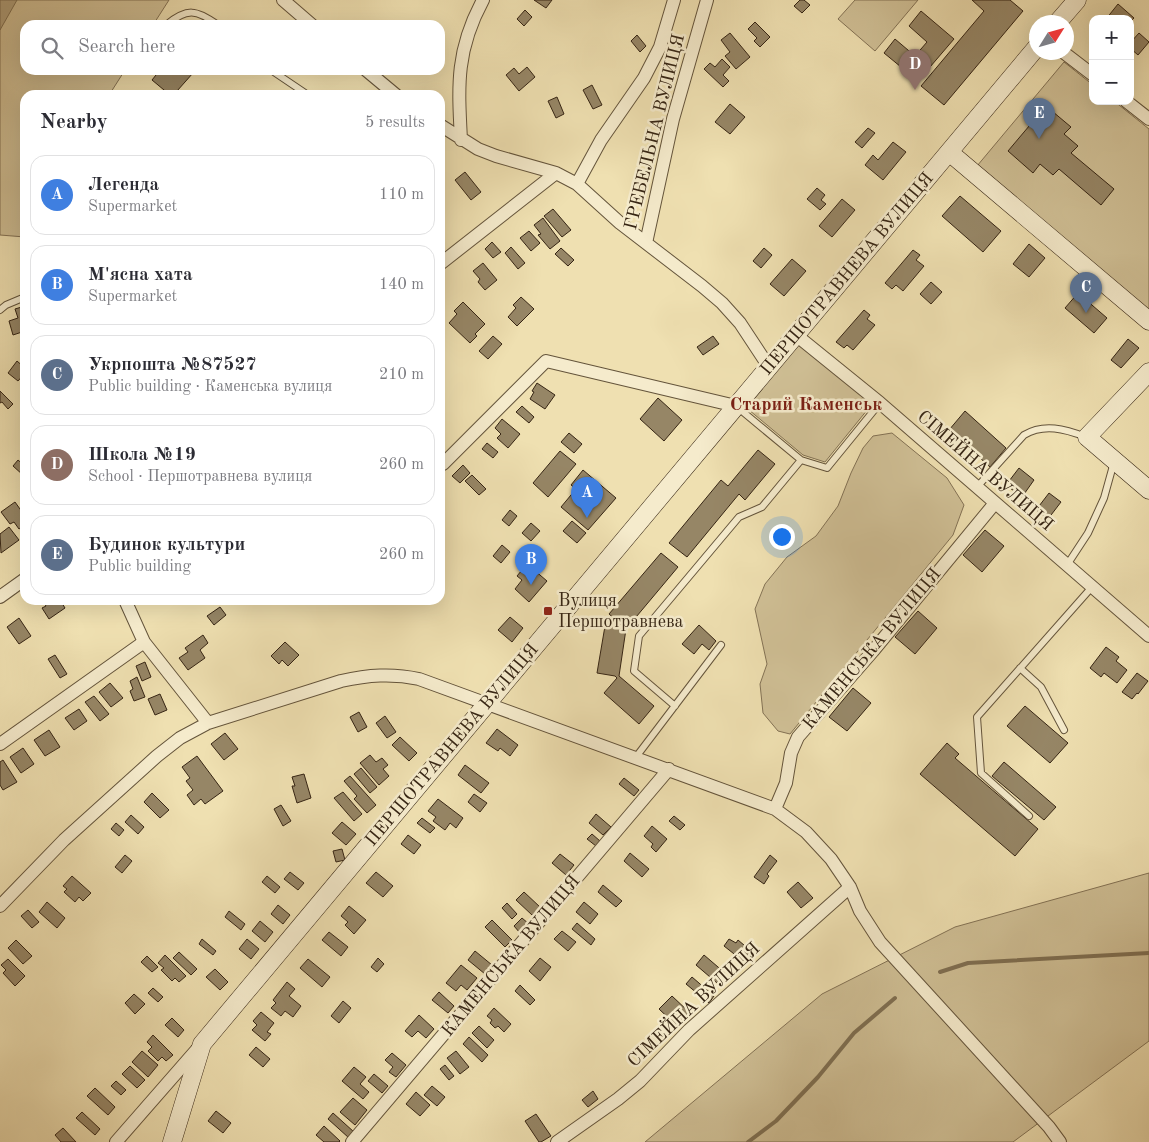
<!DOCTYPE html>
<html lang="en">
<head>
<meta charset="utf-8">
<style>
	:root { --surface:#fff; --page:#f7f7f7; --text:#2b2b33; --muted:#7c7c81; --line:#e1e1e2; --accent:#db2777 }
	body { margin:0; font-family:"Old Standard TT",serif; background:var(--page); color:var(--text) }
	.controls { position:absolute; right:15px; top:15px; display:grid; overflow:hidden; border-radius:10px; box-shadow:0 5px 20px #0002 }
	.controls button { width:45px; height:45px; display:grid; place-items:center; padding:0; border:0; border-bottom:1px solid var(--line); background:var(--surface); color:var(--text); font:25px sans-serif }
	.compass { position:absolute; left:1029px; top:15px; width:45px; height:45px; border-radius:50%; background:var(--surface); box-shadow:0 5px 20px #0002; rotate:53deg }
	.you { position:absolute; left:781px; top:536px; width:18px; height:18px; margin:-12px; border:4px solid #fff; border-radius:50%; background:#1a73e8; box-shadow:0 0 0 8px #1a73e833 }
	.badge { display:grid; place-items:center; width:32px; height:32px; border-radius:50%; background:var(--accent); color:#fff; font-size:16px; font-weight:700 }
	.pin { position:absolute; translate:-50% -41px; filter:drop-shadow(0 1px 2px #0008) }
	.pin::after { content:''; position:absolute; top:26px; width:18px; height:15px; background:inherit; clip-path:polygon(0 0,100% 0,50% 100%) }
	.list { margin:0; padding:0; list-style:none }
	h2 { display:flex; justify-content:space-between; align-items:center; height:65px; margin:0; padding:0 20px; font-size:21px }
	h2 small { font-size:16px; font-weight:400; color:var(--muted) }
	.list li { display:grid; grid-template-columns:32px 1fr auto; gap:15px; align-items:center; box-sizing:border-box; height:80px; margin:0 10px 10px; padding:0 10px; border:1px solid var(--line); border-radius:15px }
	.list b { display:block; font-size:19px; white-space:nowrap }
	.list p { margin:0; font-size:16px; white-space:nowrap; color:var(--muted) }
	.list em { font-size:16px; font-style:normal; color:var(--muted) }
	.icon { flex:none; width:28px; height:28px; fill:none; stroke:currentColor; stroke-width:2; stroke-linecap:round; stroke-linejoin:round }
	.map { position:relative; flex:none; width:1149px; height:1142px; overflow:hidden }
	.search { position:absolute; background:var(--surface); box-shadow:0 5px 20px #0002; left:20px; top:20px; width:425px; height:55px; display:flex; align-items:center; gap:12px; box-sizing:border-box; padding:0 18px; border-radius:15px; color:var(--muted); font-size:19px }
	.panel { position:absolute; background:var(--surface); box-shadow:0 5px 20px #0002; left:20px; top:90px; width:425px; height:515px; border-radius:15px }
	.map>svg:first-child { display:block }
	.green { fill:#d0c096; stroke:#837255 }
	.water { fill:#b0a07c; stroke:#7f6f52 }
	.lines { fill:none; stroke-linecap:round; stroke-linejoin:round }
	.stream { stroke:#7f6f52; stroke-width:4 }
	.building { fill:#968666; stroke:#362514 }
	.lane-casing { stroke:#64543b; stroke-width:8 }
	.street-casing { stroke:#64543b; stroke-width:14 }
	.secondary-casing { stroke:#362514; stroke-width:19 }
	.lane { stroke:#f5ebcc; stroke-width:6 }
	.street { stroke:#f5ebcc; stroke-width:12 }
	.secondary { stroke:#f5ebcc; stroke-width:18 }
	.poi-dot { fill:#8f2418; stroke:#f5ebcc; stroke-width:2 }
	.labels { text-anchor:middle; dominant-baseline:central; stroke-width:5; stroke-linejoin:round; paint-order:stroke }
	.street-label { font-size:18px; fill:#362514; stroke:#f5ebcc }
	.poi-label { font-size:18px; fill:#362514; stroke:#f5ebcc; text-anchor:start }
	.neighbourhood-label { font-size:19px; font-weight:bold; fill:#7a1f14; stroke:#f5ebcc }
</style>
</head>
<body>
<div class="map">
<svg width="1149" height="1142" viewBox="0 0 1149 1142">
	<rect width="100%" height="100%" fill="#efe0b1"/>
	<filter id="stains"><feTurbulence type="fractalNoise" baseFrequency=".004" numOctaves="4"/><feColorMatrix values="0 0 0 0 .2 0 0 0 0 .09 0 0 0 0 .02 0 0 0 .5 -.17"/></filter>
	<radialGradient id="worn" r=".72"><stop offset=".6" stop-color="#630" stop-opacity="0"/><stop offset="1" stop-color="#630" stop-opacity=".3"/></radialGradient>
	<!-- green -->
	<path class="green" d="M0,0H169L153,25H25V70H125L111,92V95H25V237L0,235Z
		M855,0H918L875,51L838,19Z
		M1064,62L1093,85V101H1114L1149,129V311L977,166Z
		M796,343L872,404L825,462L803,455L743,405Z
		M892,433L947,478L964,505L953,535L790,734L778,731L763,713L760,684L767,664L755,609L765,584L787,557L816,536L838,506L851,473L863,448L873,436Z
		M1149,873V1041L1013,1142H645L822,994L955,927Z"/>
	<!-- water -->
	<path class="water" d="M0,0H17L0,30Z"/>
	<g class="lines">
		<!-- stream -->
		<path class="stream" d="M940,972L968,963L1149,953
			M748,1142L776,1121L818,1077L854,1033L895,998"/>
	</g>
	<!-- building -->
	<path class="building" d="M534,0H552L546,8Z
		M800,0H804L810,5L802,13L794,6Z
		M972,0H1010L1023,11L944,105L921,86L984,11Z
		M1118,4L1134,18L1130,22V19H1106Z
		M525,10L532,17L524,26L517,19Z
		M921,11L954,39L918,81L884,53L895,39L915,56L927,42L909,26Z
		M755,22L770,37L760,47L754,41L757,38L748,29Z
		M730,33L750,57L736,69L725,56L730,52L721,40Z
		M1139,33L1149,42L1138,55L1130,48V43Z
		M637,35L646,46L640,52L631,41Z
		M722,59L730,67L723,75L729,81L723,87L704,69L710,63L715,67Z
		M527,67L535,77L519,91L506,75L514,68L519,74Z
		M160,70H189L193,73L177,91L182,95H170L152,80Z
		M592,85L602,105L593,109L583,90Z
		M557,97L564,114L556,118L548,101Z
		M730,104L745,117L730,134L715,122Z
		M1046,106L1071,127L1064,134L1078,146L1071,153L1114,189L1101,205L1059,169L1053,175L1040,164L1033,173L1008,151Z
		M868,128L875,133L862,148L855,142Z
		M893,142L906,152L883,180L865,165L873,155L878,160Z
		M465,172L481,192L471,200L455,180Z
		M817,188L825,195L821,200L826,204L820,210L807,199Z
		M960,196L1001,231L983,252L942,216Z
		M842,199L855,210L832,237L819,226Z
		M553,209L571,230L562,237L544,216Z
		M543,218L560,241L550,249L538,235L541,234L534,225Z
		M529,231L540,243L531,251L520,238Z
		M492,242L501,252L493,258L485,249Z
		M1029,244L1045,258L1029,277L1013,264Z
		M511,247L525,263L518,269L505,253Z
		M561,248L574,260L568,266L555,254Z
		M764,248L772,255L761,268L753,261Z
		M913,250L920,255L916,260L924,266L903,291L896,285L892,289L885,283Z
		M792,259L806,271L784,296L770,284Z
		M483,263L497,280L485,290L478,282L480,279L473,271Z
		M931,282L942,292L931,304L920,294Z
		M1078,293L1107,318L1094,333L1065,308Z
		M521,297L534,309L517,326L508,317L516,308L513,305Z
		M463,302L485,324L475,334L477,336L470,343L449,323L457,314L454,311Z
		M25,306V331L13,335L9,321L18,318L15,309Z
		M864,310L870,315L867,319L875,325L853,350L847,345L844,348L836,342Z
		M493,336L502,344L488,359L479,351Z
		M713,336L719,344L703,355L697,347Z
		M1128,339L1139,348L1121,368L1111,360Z
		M17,361L25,368V373L18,381L8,373Z
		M537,383L555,395L545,409L530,399L534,392L532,391Z
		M0,391L13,404L8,409L2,402L0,403Z
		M658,398L682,420L664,441L640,419Z
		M522,406L534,417L529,423L516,412Z
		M965,411L1006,448L990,467L949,430Z
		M502,419L520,434L508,448L497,438L501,434L495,428Z
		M569,433L582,444L574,453L561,442Z
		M487,443L498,452L493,458L482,449Z
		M758,450L775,464L745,500L739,494L687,557L669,543L721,480L728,486Z
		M560,451L576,464L548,497L533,483Z
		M18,460L25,466V473L23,475L13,466Z
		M463,465L470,473L460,483L452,476Z
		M1019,468L1034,480L1022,497L1006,485Z
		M583,470L616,498L588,530L561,507L576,489L571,485Z
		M472,475L486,489L479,495L465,481Z
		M1049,493L1061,502L1048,519L1036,510Z
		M15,502L25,516V525L19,529L14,522L10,524L1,512Z
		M510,510L517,516L509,526L502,520Z
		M572,521L586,533L577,543L563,531Z
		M531,523L540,531L531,541L522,533Z
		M9,527L19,540L1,553L0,534Z
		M985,530L1004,546L982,572L963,555Z
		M502,545L510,552L501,563L493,556Z
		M661,553L678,567L626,629L619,676L654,706L639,724L604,693L617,678L615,676L597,673L605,626L622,628L623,626L609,614Z
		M527,564L547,581L529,602L515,589L522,580L517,576Z
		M42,600H60L65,608L49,619L42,608L46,606Z
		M220,607L226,615L214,625L207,616Z
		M918,611L937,628L915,654L895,637Z
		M510,617L523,628L512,642L498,630Z
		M19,618L31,636L19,644L7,627Z
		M699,625L716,641L709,650L702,644L694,654L682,644Z
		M203,635L208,643L200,650L205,658L188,670L179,658L188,652L185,648Z
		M285,642L299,655L288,666L282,660L279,664L271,656Z
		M1106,647L1119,657L1116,661L1127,670L1117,683L1104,673L1101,677L1090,668Z
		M55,655L67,674L60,678L48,659Z
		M145,662L151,677L142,681L136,666Z
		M1137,673L1148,681L1138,694L1137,693L1132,699L1122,692Z
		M137,677L145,697L134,701L130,691L133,689L130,681Z
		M110,683L123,698L111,707L99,692Z
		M853,688L871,703L847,731L829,717Z
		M160,694L167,710L155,715L148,699Z
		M94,696L109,714L100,721L85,702Z
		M1025,706L1068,743L1050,763L1007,726Z
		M79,709L87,721L74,730L65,718Z
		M359,712L367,727L358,732L350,717Z
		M385,716L396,732L387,738L376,723Z
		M497,729L518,745L510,756L500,748L498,751L486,743Z
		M49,730L60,747L45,756L34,740Z
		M225,733L238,749L224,760L211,744Z
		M400,737L417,753L409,761L392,745Z
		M947,743L959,754L955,758L1038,829L1015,856L920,774Z
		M23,748L34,764L21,773L10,757Z
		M370,755L376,762L382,758L388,765L383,769L389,776L379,785L360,763Z
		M197,756L223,791L205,804L201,799L194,805L187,795L193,790L186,781L190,778L182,767Z
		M3,760L17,782L3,790L0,785V762Z
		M1004,762L1056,807L1044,820L992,776Z
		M465,765L489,783L481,793L458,775Z
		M361,768L377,787L370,793L354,774Z
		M304,774L311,798L297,803L292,786H295L292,777Z
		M350,776L376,805L367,813L354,799L357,796L344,781Z
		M624,778L639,790L634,796L619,784Z
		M343,792L362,814L354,821L334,798Z
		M152,793L169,810L160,818L144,802Z
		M474,794L487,803L480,812L468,802Z
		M438,799L463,818L456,828L450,823L445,830L433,821L436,817L428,811Z
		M281,805L291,821L283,826L274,809Z
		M596,814L611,827L603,835L589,823Z
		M131,815L144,827L138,834L125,822Z
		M674,816L685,825L680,830L669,821Z
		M422,818L435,828L430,833L417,823Z
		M342,822L356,834L346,845L332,833Z
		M116,823L124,830L119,836L111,829Z
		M652,826L667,839L656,852L651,847L653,844L644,836Z
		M592,834L600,841L596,846L587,839Z
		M408,835L421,845L414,854L401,844Z
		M342,849L345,860L336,862L333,851Z
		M630,853L649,869L642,877L624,861Z
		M560,854L574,865L566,875L552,863Z
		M125,855L132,861L122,873L115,867Z
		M770,855L777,861L767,874L769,876L764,884L754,877Z
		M290,872L304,883L298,890L284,879Z
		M376,872L393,886L383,897L366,883Z
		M72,876L91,893L83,901L79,897L75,902L64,892L67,889L63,886Z
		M267,876L280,887L275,893L262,882Z
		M798,882L813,898L801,908L787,892Z
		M603,885L622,901L616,907L598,892Z
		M524,892L540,907L532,915L516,900Z
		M47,902L65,918L57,928L39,912Z
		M584,902L598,914L590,924L576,912Z
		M507,903L517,914L512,919L502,908Z
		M278,905L290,915L283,924L271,914Z
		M349,906L366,920L354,934L345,925L348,922L341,916Z
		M28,910L39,922L32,928L21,916Z
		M229,911L245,924L241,930L225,917Z
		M522,918L529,924L520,933L514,926Z
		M492,920L512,940L505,947L485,927Z
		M260,921L273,932L265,942L252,931Z
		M577,923L595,939L591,945L572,929Z
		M562,931L576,942L568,951L554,939Z
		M329,932L348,947L341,956L322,940Z
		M202,939L216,951L213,955L199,944Z
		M247,939L259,949L251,959L239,949Z
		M729,939L736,943L738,940L751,951L743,961L724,946Z
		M16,940L32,956L23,964L8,948Z
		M475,951L492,965L485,974L468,960Z
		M179,952L197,969L191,975L173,958Z
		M165,955L186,976L179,982L175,978L172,981L161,970L164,968L158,963Z
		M704,955L725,973L717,983L696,965Z
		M147,956L158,967L152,972L141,962Z
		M378,958L384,964L377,972L371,967Z
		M540,958L551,967L540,981L529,971Z
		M8,959L25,976L15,986L3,973L6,970L1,965Z
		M308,959L330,977L322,987L300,968Z
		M461,965L477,978L467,990L461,985L456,991L446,983Z
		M215,969L228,982L220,990L206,977Z
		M692,977L714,996L709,1003L686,984Z
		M287,982L295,989L289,996L301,1006L293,1017L285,1011L281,1016L271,1008L276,1003L273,1000Z
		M520,985L535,1000L530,1005L515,991Z
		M153,988L163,997L158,1002L148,993Z
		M439,992L454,1006L448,1013L432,1000Z
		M134,994L145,1004L135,1014L125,1003Z
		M672,996L689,1012L676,1025L659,1009Z
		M343,1001L351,1008L339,1023L331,1016Z
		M494,1008L511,1024L504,1032L498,1026L495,1028L490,1023L492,1020L487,1016Z
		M261,1012L274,1023L267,1032L271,1034L265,1041L252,1030L257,1025L253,1021Z
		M419,1015L434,1029L426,1038L418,1031L412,1037L405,1031Z
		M172,1018L184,1030L178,1037L165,1025Z
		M479,1026L494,1040L487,1048L472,1033Z
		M153,1035L173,1055L166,1061L162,1057L158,1061L148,1051L152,1047L147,1042Z
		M469,1037L488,1055L482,1062L463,1044Z
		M256,1047L270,1059L263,1067L249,1055Z
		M142,1051L158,1065L148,1077L132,1062Z
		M456,1051L469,1067L460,1074L447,1058Z
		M392,1053L406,1065L396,1077L389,1072L393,1067L385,1060Z
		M445,1065L454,1076L449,1080L440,1069Z
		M130,1066L145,1080L137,1088L122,1074Z
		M354,1067L366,1077L360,1084L369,1092L363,1099L342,1081Z
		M374,1074L388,1086L382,1093L368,1081Z
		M116,1081L126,1090L121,1095L111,1086Z
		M432,1086L445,1097L437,1106L424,1095Z
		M95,1088L115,1107L108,1115L87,1096Z
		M593,1091L598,1099L588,1107L582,1100Z
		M416,1092L430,1105L420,1116L406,1104Z
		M353,1098L367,1110L355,1125L340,1112Z
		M216,1111L231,1123L223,1133L208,1121Z
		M82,1112L100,1129L95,1135L76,1118Z
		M333,1113L354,1132L349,1138L328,1119Z
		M536,1114L551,1136L541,1142H539L525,1121Z
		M324,1126L340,1141L339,1142H324L316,1135Z
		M63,1128L76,1142H61L55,1135Z"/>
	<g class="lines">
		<!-- lane casing -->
		<g class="lane-casing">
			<path id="lane" d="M166,25C187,8 196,9 218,25
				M271,70L308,95
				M0,310L6,305L25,297
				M737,407L801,460L827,468L880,403
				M977,487L1024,435C1044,423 1065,429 1086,437
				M1067,565L1088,533L1104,498L1114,462
				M1020,668L1041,687L1064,730
				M675,706L634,671L639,636L739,517L762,507L801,460
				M636,757L721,645
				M1029,816L981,773L977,717L1092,587"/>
		</g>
		<!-- street casing -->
		<g class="street-casing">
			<path id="street" d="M283,0L312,25
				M1063,52L1093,75
				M366,70L396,95
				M1126,101L1149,119
				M440,125L478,149L496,156L556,173L577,184L620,223L702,286L722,303L740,323L769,367
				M461,140C458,84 456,50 483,0
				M577,184L601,140L644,78L660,47L674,0
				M646,243L673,119L707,0
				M440,264L556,173
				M796,335L880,403L1149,636
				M443,464L546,361L736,406
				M0,597L25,579
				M125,600L144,642L208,723
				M0,744L144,642
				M775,809L786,783L791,753L798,737L873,651L995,503
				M0,906L64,840L157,756L180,738L208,723L341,681C368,675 392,673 419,679L775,809L806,832L831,859L850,887L860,911L880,942L1049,1127L1060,1142
				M116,1142L199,1047
				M352,1142L669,769
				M557,1142L618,1099L640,1081L689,1030L850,887"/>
		</g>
		<!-- secondary casing -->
		<g class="secondary-casing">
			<path id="secondary" d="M1058,22L1077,0
				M949,152L1149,321
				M1149,372L1087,437L1149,490
				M172,1142L202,1044L1036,48"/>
		</g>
		<!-- lane -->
		<use href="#lane" class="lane"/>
		<!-- street -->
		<use href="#street" class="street"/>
		<!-- secondary -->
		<use href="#secondary" class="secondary"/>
	</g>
	<!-- markers -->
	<rect class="poi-dot" x="543" y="606" width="10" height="10" rx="2.5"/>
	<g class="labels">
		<!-- street labels -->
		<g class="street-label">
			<text transform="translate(655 132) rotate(-76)">ГРЕБЕЛЬНА ВУЛИЦЯ</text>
			<text transform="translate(847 274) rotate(-50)">ПЕРШОТРАВНЕВА ВУЛИЦЯ</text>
			<text transform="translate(985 471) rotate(41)">СІМЕЙНА ВУЛИЦЯ</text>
			<text transform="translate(872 649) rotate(-50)">КАМЕНСЬКА ВУЛИЦЯ</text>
			<text transform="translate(452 745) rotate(-50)">ПЕРШОТРАВНЕВА ВУЛИЦЯ</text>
			<text transform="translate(511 956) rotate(-50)">КАМЕНСЬКА ВУЛИЦЯ</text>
			<text transform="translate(694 1005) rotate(-43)">СІМЕЙНА ВУЛИЦЯ</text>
		</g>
		<!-- poi labels -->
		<g class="poi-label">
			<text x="558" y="601">Вулиця<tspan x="558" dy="21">Першотравнева</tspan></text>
		</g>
		<!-- neighbourhood labels -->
		<g class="neighbourhood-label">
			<text x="806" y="405">Старий Каменськ</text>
		</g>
	</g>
	<rect width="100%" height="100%" filter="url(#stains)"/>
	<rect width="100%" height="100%" fill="url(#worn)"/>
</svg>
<div class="controls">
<button>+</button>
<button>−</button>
</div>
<svg class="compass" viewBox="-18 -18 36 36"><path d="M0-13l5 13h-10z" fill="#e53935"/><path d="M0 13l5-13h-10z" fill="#7c7c81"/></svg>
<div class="you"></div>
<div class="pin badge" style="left:587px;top:518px;background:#3f7fe0">A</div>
<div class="pin badge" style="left:531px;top:585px;background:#3f7fe0">B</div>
<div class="pin badge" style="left:1086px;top:313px;background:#5c6f8a">C</div>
<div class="pin badge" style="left:915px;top:90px;background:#8d6e63">D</div>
<div class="pin badge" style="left:1039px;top:139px;background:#5c6f8a">E</div>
<div class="search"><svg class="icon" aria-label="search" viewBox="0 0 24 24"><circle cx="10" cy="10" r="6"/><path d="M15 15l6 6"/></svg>Search here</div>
<section class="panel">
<h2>Nearby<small>5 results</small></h2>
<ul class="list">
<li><span class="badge" style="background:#3f7fe0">A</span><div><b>Легенда</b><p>Supermarket</p></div><em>110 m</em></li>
<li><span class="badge" style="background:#3f7fe0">B</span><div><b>М'ясна хата</b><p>Supermarket</p></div><em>140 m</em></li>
<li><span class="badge" style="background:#5c6f8a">C</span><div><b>Укрпошта №87527</b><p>Public building · Каменська вулиця</p></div><em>210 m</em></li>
<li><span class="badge" style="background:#8d6e63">D</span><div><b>Школа №19</b><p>School · Першотравнева вулиця</p></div><em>260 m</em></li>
<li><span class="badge" style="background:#5c6f8a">E</span><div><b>Будинок культури</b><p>Public building</p></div><em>260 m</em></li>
</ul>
</section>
</div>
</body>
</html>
